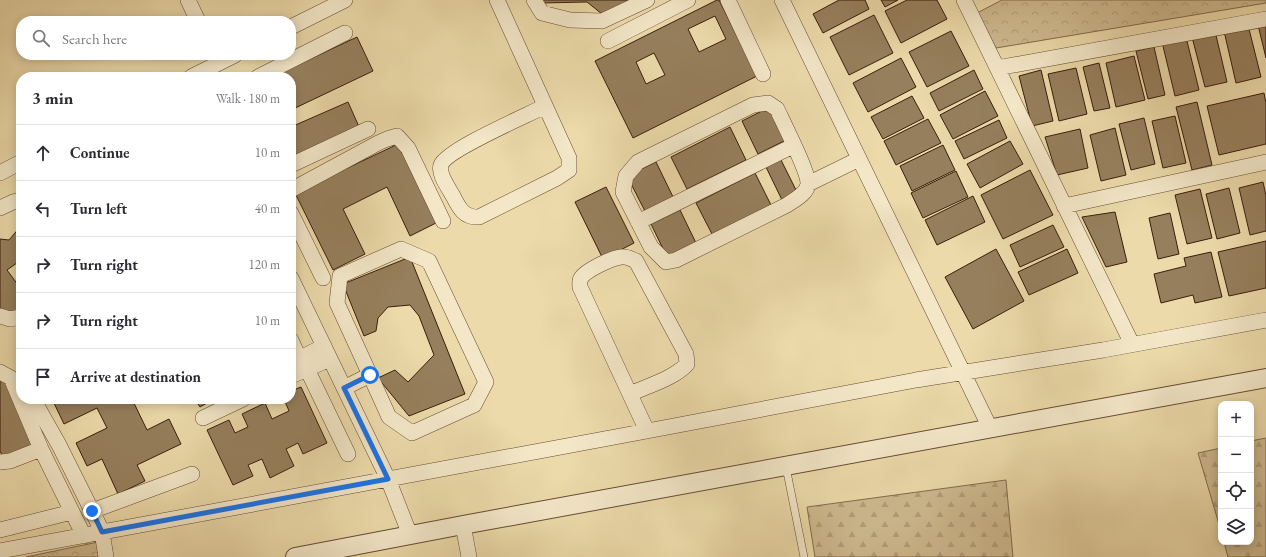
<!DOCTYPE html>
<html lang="en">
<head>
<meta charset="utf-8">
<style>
	:root { --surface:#fff; --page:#f7f7f7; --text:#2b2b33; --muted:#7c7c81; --line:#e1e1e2 }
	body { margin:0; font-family:"EB Garamond",serif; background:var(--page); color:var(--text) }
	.controls { position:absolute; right:12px; bottom:12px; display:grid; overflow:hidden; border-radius:8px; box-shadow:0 2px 10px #0003 }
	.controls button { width:36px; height:36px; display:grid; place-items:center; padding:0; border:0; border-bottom:1px solid var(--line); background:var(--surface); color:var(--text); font:20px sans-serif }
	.stop { position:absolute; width:12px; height:12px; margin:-9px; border:3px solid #1a73e8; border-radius:50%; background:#fff }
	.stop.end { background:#1a73e8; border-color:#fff; box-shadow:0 1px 4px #0008 }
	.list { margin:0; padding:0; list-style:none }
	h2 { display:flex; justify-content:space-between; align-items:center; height:52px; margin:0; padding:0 16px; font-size:17px }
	h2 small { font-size:13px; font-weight:400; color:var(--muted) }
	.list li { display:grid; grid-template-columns:26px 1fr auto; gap:12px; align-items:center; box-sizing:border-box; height:56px; padding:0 16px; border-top:1px solid var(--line) }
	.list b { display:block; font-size:15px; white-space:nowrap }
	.list em { font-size:13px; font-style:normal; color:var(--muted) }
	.icon { flex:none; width:22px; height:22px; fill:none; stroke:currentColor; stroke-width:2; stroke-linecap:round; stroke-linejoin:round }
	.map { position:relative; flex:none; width:1266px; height:557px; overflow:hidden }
	.search { position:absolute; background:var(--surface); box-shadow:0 2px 10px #0003; left:16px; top:16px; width:280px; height:44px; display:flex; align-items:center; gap:10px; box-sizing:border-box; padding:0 14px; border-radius:16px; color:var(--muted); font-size:15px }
	.panel { position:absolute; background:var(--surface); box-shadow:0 2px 10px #0003; left:16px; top:72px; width:280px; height:332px; border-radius:16px }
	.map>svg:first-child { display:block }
	.forest { fill:url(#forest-firs); stroke:#846c4c }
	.park { fill:url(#park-crowns); stroke:#846c4c }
	.building { fill:#967f5d; stroke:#391d0a; fill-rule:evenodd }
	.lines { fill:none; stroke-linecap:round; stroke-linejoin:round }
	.service-casing { stroke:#664c32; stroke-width:8 }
	.minor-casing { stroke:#664c32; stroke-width:16 }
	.tertiary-casing { stroke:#664c32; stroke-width:20 }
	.service { stroke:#f3e7c8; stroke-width:7 }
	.minor { stroke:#f3e7c8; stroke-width:15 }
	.tertiary { stroke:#f3e7c8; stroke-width:18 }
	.route { stroke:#1a73e8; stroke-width:5 }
</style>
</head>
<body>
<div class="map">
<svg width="1266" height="557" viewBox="0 0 1266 557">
	<defs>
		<pattern id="forest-firs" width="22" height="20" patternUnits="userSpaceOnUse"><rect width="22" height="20" fill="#ceba8f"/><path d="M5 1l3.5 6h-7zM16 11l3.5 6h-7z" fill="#b29f7a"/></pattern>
		<pattern id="park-crowns" width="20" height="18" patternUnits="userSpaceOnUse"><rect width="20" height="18" fill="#ceba8f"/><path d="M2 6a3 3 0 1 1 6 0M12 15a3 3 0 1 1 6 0" fill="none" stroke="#b29f7a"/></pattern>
	</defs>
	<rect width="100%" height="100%" fill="#ecdaaa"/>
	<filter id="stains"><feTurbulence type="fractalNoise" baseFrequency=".005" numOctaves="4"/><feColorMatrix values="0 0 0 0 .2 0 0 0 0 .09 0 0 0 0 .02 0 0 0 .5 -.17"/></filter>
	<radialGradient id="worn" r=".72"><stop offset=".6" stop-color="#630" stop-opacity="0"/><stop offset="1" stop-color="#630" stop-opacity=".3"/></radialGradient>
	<!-- forest -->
	<path class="forest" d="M1266,438V557H1228L1224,542H1251V441Z
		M1221,448V531L1198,453Z
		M1006,480L1013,557H815L807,507Z"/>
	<!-- park -->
	<path class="park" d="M1002,0H1266V3L996,48L977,13Z
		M98,542L101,557H26Z"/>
	<!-- building -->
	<path class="building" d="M541,0H634L602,14L587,2L541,3Z
		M717,0H719L757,76L633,138L595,61ZM715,16L726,39L699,52L688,29ZM654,53L665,75L646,84L636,62Z
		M839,0H865L869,9L823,33L813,14Z
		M881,0H898L885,7Z
		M907,0H937L947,19L901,43L885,11Z
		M874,15L893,53L849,75L830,37Z
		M1266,24V58L1258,25Z
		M1248,25L1261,77L1236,83L1224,31Z
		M951,31L969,66L927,87L909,52Z
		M1215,31L1227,82L1205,87L1192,37Z
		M357,37L373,71L291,110V77H272Z
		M1186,37L1199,90L1175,96L1162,42Z
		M1154,47L1165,95L1148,99L1136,51Z
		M1134,56L1145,100L1116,107L1106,63Z
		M901,58L916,87L868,112L853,83Z
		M1099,63L1110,108L1094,111L1083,67Z
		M1076,68L1087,114L1059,121L1048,74Z
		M974,70L983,89L939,111L930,93Z
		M1041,70L1053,121L1032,126L1019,76Z
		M985,91L998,116L953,139L940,115Z
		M1264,93L1266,103V144L1219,155L1207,106Z
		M912,96L924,118L883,139L871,117Z
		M348,102L360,129L291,159V127Z
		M1197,102L1212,165L1192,170L1176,107Z
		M770,107L786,140L758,154L742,121Z
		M1175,116L1186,163L1163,168L1152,121Z
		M1144,118L1155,164L1131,170L1119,124Z
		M928,119L941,143L896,165L884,141Z
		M999,120L1007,138L964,159L955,141Z
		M730,127L746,160L687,189L671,157Z
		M1115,128L1126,175L1101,181L1090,135Z
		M1080,129L1088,168L1057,175L1045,137Z
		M1010,141L1023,164L980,188L967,164Z
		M398,144L436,223L410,236L387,187L343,209L365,254L333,270L295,193Z
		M943,145L955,170L912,191L900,166Z
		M781,160L797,192L782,200L766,167Z
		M656,162L675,201L647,215L627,176Z
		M1030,170L1053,215L1003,239L981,195Z
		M956,171L968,197L923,218L911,193Z
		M755,173L771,205L712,234L696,203Z
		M1263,182L1266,196V231L1250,235L1239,188Z
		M606,187L634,243L603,259L575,202Z
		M1229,188L1240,233L1217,239L1206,194Z
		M1200,189L1212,238L1187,244L1175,195Z
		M973,196L985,222L937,245L925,220Z
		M680,210L697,245L668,259L651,224Z
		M1115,212L1127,262L1106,267L1082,217Z
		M1170,213L1179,254L1158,259L1149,218Z
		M1053,225L1064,247L1020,267L1010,245Z
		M21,226V260L7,270L21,289L20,315L0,309V239L9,240Z
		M1266,241V288L1229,296L1218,252Z
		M996,249L1024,301L973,329L945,277Z
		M1067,249L1078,273L1029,295L1018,272Z
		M1211,252L1222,297L1195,303L1193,295L1161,303L1154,274L1186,266L1184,258Z
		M410,257L465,394L409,416L378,378L395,370L408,382L434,355L419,316L410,305L388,307L378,318L376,331L364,336L343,284Z
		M3,378L37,446L3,457L0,451V379Z
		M301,387L327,443L303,454L298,443L286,449L294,466L270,478L262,459L248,465L253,476L233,485L207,430L229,420L235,433L248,427L242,414L265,403L272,419L289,411L284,399H291V391Z
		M52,399H132L147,430L169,419L181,444L137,465L145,481L118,494L102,459L87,466L76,443L107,428L97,408L64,424Z
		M195,399H214L200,407Z"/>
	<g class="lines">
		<!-- service casing -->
		<g class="service-casing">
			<path id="service" d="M786,467L804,557"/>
		</g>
		<!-- minor casing -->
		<g class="minor-casing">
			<path id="minor" d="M188,0L198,21
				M497,0L569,158V170L557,178L479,217C464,218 459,208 453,196C448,187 438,174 441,165C446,150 528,115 545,106
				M534,0L542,13L570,20L602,21L647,0
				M728,0L763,74
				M782,0L990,428
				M964,0L1132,344
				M291,27L345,0
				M608,41L688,0
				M997,68L1266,19
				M191,77L235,55
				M258,77L345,33
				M768,103L777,109C783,122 809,173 808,184C807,194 794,200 787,205L676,260L666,262L651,247L623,192L626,176L638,162L753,105Z
				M291,165L368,129
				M0,173L21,162
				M808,184L859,159
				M291,190L378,143L387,139L397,136L408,148L443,221
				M1064,206L1266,162
				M0,208L13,202L21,200
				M291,213L323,278
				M638,222L793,146
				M291,278L388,479L410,535
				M0,316L10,319L21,317
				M291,340L299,358
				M291,363L324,346
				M307,369L348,454
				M0,372L11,378L41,449L84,536
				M291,376L330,359
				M344,388L370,375L389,417L412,433L474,405L486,382L429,261L401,249L340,276L337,303L370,375
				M630,394C647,386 675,378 687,364L686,354L636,261C631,259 626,256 621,257C612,258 586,270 581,278C579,281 580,283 580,287L647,431
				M33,399L59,445L98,523L102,532L106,557
				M203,418L243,399
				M0,462L10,461L41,449
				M92,511L192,474
				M463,525L469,557
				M0,530L72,512
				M0,551L647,431L916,380L1103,350L1266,320"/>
		</g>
		<!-- tertiary casing -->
		<g class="tertiary-casing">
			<path id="tertiary" d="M295,557L463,525L1266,378"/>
		</g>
		<!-- service -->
		<use href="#service" class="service"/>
		<!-- minor -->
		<use href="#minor" class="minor"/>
		<!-- tertiary -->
		<use href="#tertiary" class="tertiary"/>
	</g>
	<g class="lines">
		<!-- route -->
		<path class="route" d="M92,511L102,532L388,479L344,388L370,375"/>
	</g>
	<rect width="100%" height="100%" filter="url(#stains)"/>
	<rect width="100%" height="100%" fill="url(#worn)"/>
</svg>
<div class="controls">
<button>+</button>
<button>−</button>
<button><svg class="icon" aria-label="locate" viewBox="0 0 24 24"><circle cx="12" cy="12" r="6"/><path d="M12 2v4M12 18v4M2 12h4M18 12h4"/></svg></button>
<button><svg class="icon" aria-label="layers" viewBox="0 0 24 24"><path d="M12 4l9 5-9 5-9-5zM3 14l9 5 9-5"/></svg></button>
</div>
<div class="stop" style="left:370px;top:375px"></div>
<div class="stop end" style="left:92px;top:511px"></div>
<div class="search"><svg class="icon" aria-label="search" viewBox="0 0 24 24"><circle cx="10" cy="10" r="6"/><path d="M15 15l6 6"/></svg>Search here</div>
<section class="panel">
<h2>3 min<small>Walk · 180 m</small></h2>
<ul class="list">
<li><svg class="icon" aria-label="ahead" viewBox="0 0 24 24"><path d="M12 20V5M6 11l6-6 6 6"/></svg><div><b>Continue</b></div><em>10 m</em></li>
<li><svg class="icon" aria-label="left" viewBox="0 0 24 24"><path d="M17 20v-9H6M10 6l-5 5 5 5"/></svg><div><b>Turn left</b></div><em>40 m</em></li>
<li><svg class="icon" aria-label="right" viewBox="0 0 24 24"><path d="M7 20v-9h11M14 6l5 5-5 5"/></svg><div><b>Turn right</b></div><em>120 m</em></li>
<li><svg class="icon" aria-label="right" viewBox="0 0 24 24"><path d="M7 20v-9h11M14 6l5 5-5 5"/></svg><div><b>Turn right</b></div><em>10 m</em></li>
<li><svg class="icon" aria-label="arrive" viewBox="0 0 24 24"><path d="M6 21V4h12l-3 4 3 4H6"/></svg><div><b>Arrive at destination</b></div></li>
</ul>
</section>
</div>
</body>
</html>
